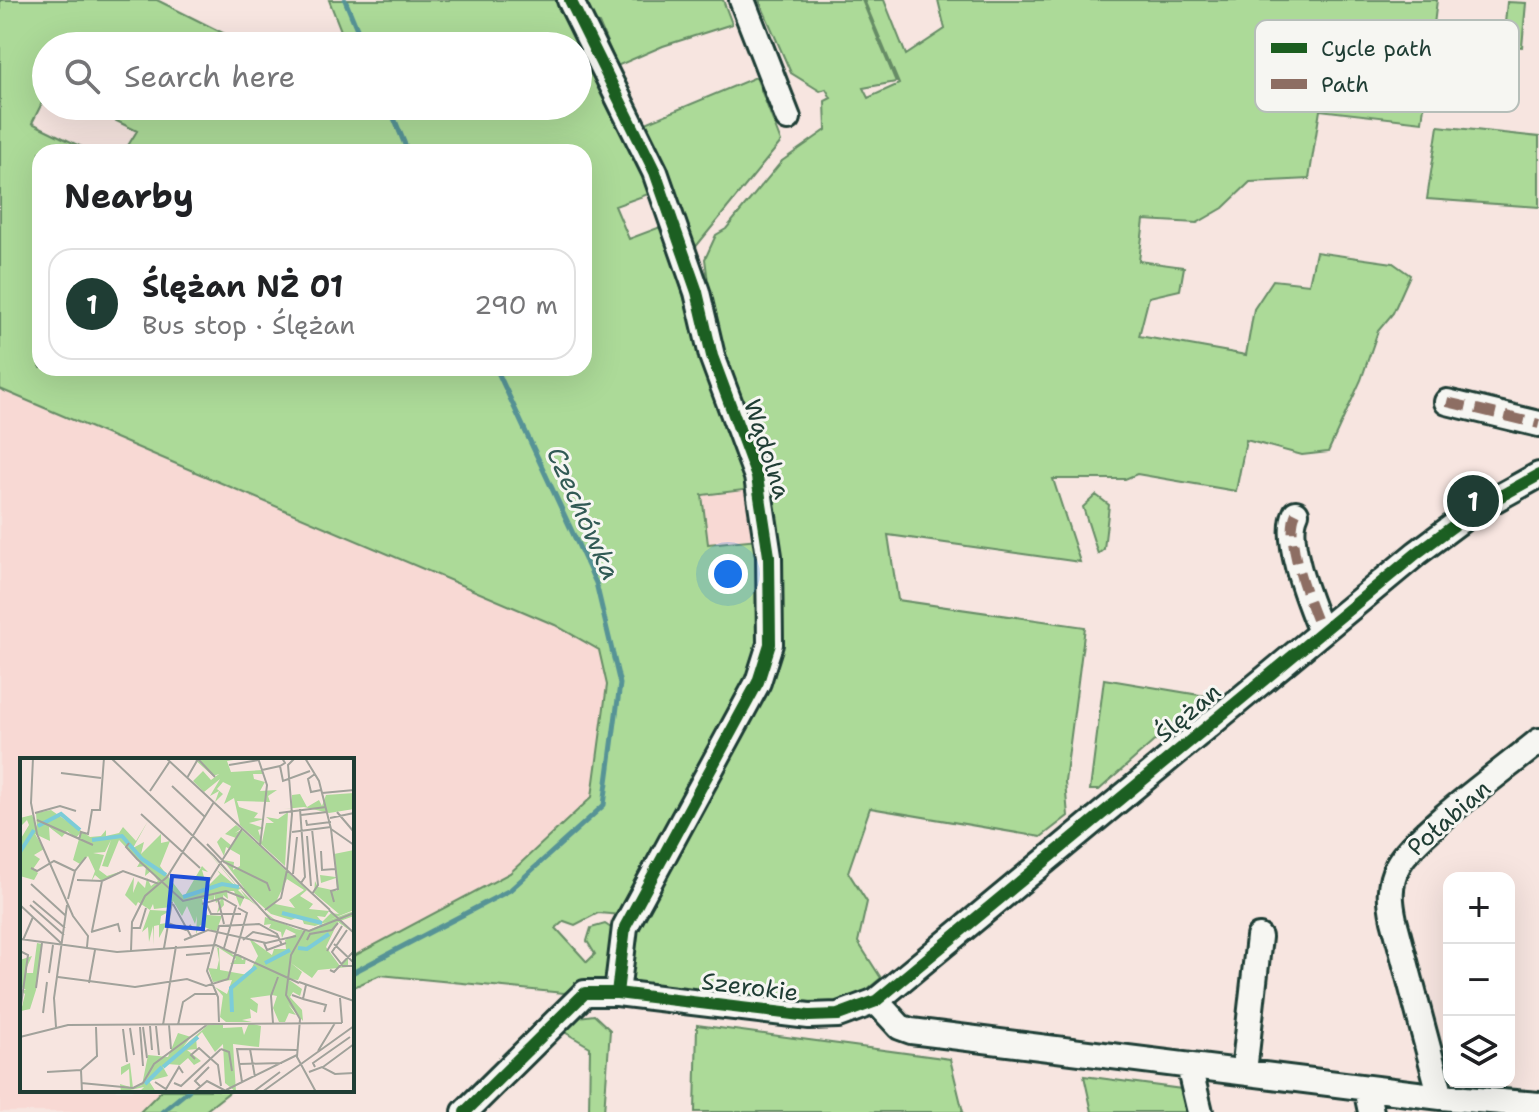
<!DOCTYPE html>
<html lang="en">
<head>
<meta charset="utf-8">
<style>
	:root { --surface:#fff; --page:#f2f2f2; --text:#202124; --muted:#757577; --line:#e0e0e0; --accent:#1f3d34 }
	body { margin:0; font-family:"Shantell Sans",sans-serif; background:var(--page); color:var(--text) }
	.controls { position:absolute; right:24px; bottom:24px; display:grid; overflow:hidden; border-radius:16px; box-shadow:0 8px 32px #0002 }
	.controls button { width:72px; height:72px; display:grid; place-items:center; padding:0; border:0; border-bottom:2px solid var(--line); background:var(--surface); color:var(--text); font:40px sans-serif }
	.you { position:absolute; left:728px; top:574px; width:28px; height:28px; margin:-20px; border:6px solid #fff; border-radius:50%; background:#1a73e8; box-shadow:0 0 0 12px #1a73e833 }
	.badge { display:grid; place-items:center; width:52px; height:52px; border-radius:50%; background:var(--accent); color:#fff; font-size:26px; font-weight:700 }
	.pin { position:absolute; translate:-50% -50%; border:4px solid #fff; box-shadow:0 2px 8px #0006 }
	.list { margin:0; padding:0; list-style:none }
	h2 { display:flex; justify-content:space-between; align-items:center; height:104px; margin:0; padding:0 32px; font-size:34px }
	h2 small { font-size:26px; font-weight:400; color:var(--muted) }
	.list li { display:grid; grid-template-columns:52px 1fr auto; gap:24px; align-items:center; box-sizing:border-box; height:112px; margin:0 16px 16px; padding:0 16px; border:2px solid var(--line); border-radius:24px }
	.list b { display:block; font-size:30px; white-space:nowrap }
	.list p { margin:0; font-size:26px; white-space:nowrap; color:var(--muted) }
	.list em { font-size:26px; font-style:normal; color:var(--muted) }
	.icon { flex:none; width:44px; height:44px; fill:none; stroke:currentColor; stroke-width:2; stroke-linecap:round; stroke-linejoin:round }
	.map { position:relative; flex:none; width:1539px; height:1112px; overflow:hidden }
	.search { position:absolute; background:var(--surface); box-shadow:0 8px 32px #0002; left:32px; top:32px; width:560px; height:88px; display:flex; align-items:center; gap:20px; box-sizing:border-box; padding:0 28px; border-radius:44px; color:var(--muted); font-size:30px }
	.panel { position:absolute; background:var(--surface); box-shadow:0 8px 32px #0002; left:32px; top:144px; width:560px; height:232px; border-radius:24px }
	.map>svg:first-child { display:block }
	.built { fill:#f8d9d4 }
	.green { fill:#acda98; stroke:#668c66; stroke-width:2 }
	.lines { fill:none; stroke-linecap:round; stroke-linejoin:round }
	.stream { stroke:#579396; stroke-width:5 }
	.minor-casing { stroke:#1f3d34; stroke-width:30 }
	.minor { stroke:#f6f6f2; stroke-width:24 }
	.quiet { stroke:#8d6e63; stroke-width:10; stroke-dasharray:20 10; stroke-linecap:butt }
	.cycleway-casing { stroke:#f6f6f2; stroke-width:17 }
	.cycleway { stroke:#1b5e20; stroke-width:12 }
	.labels { text-anchor:middle; dominant-baseline:central; stroke-width:6; stroke-linejoin:round; paint-order:stroke }
	.street-label { font-size:24px; fill:#1f3d34; stroke:#f6f6f2 }
	.water-label { font-size:26px; font-style:italic; fill:#325a55; stroke:#f6f6f2 }
	.inset-river { fill:none; stroke:#7cccd8; stroke-width:4 }
	.inset-road { fill:none; stroke:#a1a29b; stroke-width:2 }
	.view { fill:#1d4ed8; fill-opacity:0.15; stroke:#1d4ed8; stroke-width:4 }
	.inset-edge { fill:none; stroke:#1f3d34; stroke-width:4 }
	.key { fill:#f6f6f2; stroke:#b6beb9; stroke-width:2 }
	.key-label { font-size:22px; fill:#1f3d34 }
</style>
</head>
<body>
<div class="map">
<svg width="1539" height="1112" viewBox="0 0 1539 1112">
	<rect width="100%" height="100%" fill="#f7e5e0"/>
	<filter id="ink" filterUnits="userSpaceOnUse"><feTurbulence type="fractalNoise" baseFrequency=".0125" numOctaves="2"/><feDisplacementMap in="SourceGraphic" scale="16" xChannelSelector="R" yChannelSelector="G"/><feConvolveMatrix kernelMatrix="1 2 1 2 8 2 1 2 1" color-interpolation-filters="sRGB"/></filter>
	<g filter="url(#ink)">
		<!-- built -->
		<path class="built" d="M0,389L555,625L599,650L607,685L592,797L510,873L352,957V760H22V1090H162L140,1112H0Z
			M752,489L758,539L708,545L702,495Z"/>
		<!-- green -->
		<path class="green" d="M0,0H157L249,46H46V95L32,123L92,152H40V368H584V152H124L137,131L86,106H578V46H347L329,0H560L654,192L615,206L629,239L663,226L699,350L752,489L702,495L708,544L758,539L762,636L752,668L722,728L682,794L622,915L598,913L575,925L564,921L556,928L587,962L595,954L587,941L591,928L605,924L614,930L610,977L564,993L380,975L352,988V957L510,873L592,797L607,685L599,650L555,625L0,389Z
			M579,0H723L732,24L663,46L617,66L599,23L590,19Z
			M759,0H862L896,82L863,88L868,98L899,84L864,0H884L906,55L945,29L938,0H1437L1422,122L1320,110L1309,179L1250,182L1223,208L1197,223L1144,220L1139,261L1184,267L1180,290L1149,297L1139,336L1246,355L1254,309L1273,280L1309,284L1316,252L1393,263L1410,275L1393,313L1378,331L1361,380L1328,452L1302,455L1246,440L1236,491L1137,474L1125,479H1053L1080,562L888,535L898,600L1085,627L1065,782L1068,816L1041,837L870,808L848,872L867,902L858,942L881,978L860,995L827,1004L642,983L633,980L632,974L627,975L635,929L712,781L764,697L780,633L715,334L705,259L716,235L726,229L782,161L826,130L825,101L831,98L826,89L820,91L791,73Z
			M1507,2L1526,3L1522,47L1503,45Z
			M756,77L781,142L694,249L641,125Z
			M1438,126L1539,137V207L1427,199Z
			M1096,495L1109,505L1104,549L1098,554L1083,507Z
			M1104,679L1205,696L1099,790H1090Z
			M594,1015L610,1030L604,1112H589L590,1047L561,1030L571,1018Z
			M697,1025L950,1059L963,1112H695Z
			M1084,1076L1189,1090L1195,1112H1092Z
			M162,1090H232L204,1112H140Z"/>
		<g class="lines">
			<!-- stream -->
			<path class="stream" d="M345,0L364,46
				M389,106L408,152
				M352,973L510,890L604,805L620,684L596,583L496,368
				M162,1112L189,1090"/>
			<!-- minor casing -->
			<g class="minor-casing">
				<path id="minor" d="M570,0L655,172L697,292L712,356L757,477L769,556L770,644L758,682L625,927L617,993
					M742,0L788,118
					M1447,402L1539,424
					M1296,513C1283,540 1310,604 1321,632
					M876,1001L900,1027L911,1031L1441,1097L1539,1105
					M1189,1066L1200,1112
					M1244,1072L1259,937
					M1366,1088L1371,1112
					M1441,1097L1394,920C1390,901 1388,884 1398,865C1414,834 1507,768 1539,741
					M465,1112L585,993H617L809,1016L838,1015L876,1001L1417,553L1472,512L1539,475"/>
			</g>
			<!-- minor -->
			<use href="#minor" class="minor"/>
			<!-- quiet -->
			<path class="quiet" d="M1447,402L1539,424
				M1296,513C1283,540 1310,604 1321,632"/>
			<!-- cycleway casing -->
			<g class="cycleway-casing">
				<path id="cycleway" d="M570,0L655,172L697,292L712,356L757,477L769,556L770,644L758,682L625,927L617,993
					M465,1112L585,993H617L809,1016L838,1015L876,1001L1417,553L1472,512L1539,475"/>
			</g>
			<!-- cycleway -->
			<use href="#cycleway" class="cycleway"/>
		</g>
	</g>
	<g class="labels">
		<!-- street labels -->
		<g class="street-label">
			<text transform="translate(767 449) rotate(72)">Wądolna</text>
			<text transform="translate(1188 713) rotate(-40)">Ślężan</text>
			<text transform="translate(1449 818) rotate(-41)">Połabian</text>
			<text transform="translate(750 987) rotate(7)">Szerokie</text>
		</g>
		<!-- water labels -->
		<g class="water-label">
			<text transform="translate(584 513) rotate(66)">Czechówka</text>
		</g>
	</g>
	<!-- overview -->
	<g transform="translate(20 758)">
		<rect width="334" height="334" fill="#f7e5e0"/>
		<path d="M173,0H226L207,3L211,14L242,12L243,16H233L234,21L245,24L240,33L257,32L248,38L250,44L217,43L219,49L238,55L234,60L244,61L229,65L244,70L238,72L242,84L246,65H254L246,59L258,61L268,54L265,108L220,67L214,40L204,46L211,28L203,24L197,31L203,36L195,44L199,33L190,38L200,21L184,34L173,23L183,13L191,22L199,16L193,18ZM334,35V51L309,55L284,49L285,46L284,49L264,51L272,50V37L280,36L287,49L299,42L302,48L306,37ZM31,52L70,79L81,78L86,72V78L99,75L103,69L116,83L128,63L113,90L124,84L121,96L141,76V85L150,83L140,108L164,139L182,108L188,114L182,112L184,119H191L184,132L200,116L197,112L218,130L174,77L218,129L224,130L203,102L214,104L213,112L220,108V97L206,89L204,98L197,84L201,79L212,88L216,80L205,76L216,67L221,71L215,75L222,72L287,132L280,138L293,146L289,151L309,153L305,159L297,158L302,164L311,155L319,156L294,135L295,123L298,129L317,133L316,120L301,125L300,117L316,119L314,96L334,92V152L309,162L334,153V158L320,163L332,174L318,164L306,189L320,208L328,200V209L298,212L292,220L271,205L282,214L278,222L268,221L282,231L280,238L273,234L270,239L282,252L283,263L268,246L276,257L269,255L265,264H259L253,250L257,238L252,237L230,240L238,246L237,255L230,251L231,260L222,262L232,264H206L200,259L203,238L195,229L207,236L212,222L193,224L188,210L197,211L199,202L197,189L190,188L209,192L213,197H221L222,202L226,200L225,206H210L216,201L199,190L200,212L228,217L238,198L229,180L252,197L254,191H266L265,182L276,176L266,171L262,180L261,174L249,170L251,166L244,167L245,159L258,164L229,142L224,140L220,149L214,133H207L208,141L203,137L204,147L197,155L201,140L196,145L194,136V142L182,141L187,157L202,158L196,174L180,167L176,176L177,158L175,166L167,148L162,158L153,143L151,149L134,151L133,146L130,152L118,144L116,148L105,137L114,119L113,135L118,123L125,130L127,120L131,128L138,123L131,113L125,118L126,108L117,109L120,104L99,82L88,109L82,108L91,82L85,94L73,95L84,97L79,112L87,118L102,113L82,123L75,117L71,124L75,113L68,98L60,106L53,102L61,74L56,80L47,73L42,79L29,69L30,83L15,76L24,91L14,97L20,101L13,111L18,115L14,122L0,118V82L9,67L7,62L0,69V60L12,57L17,69L16,55ZM267,121L284,132L269,142L275,150L255,146ZM222,130L251,156L271,162L281,158L284,166L295,168L307,164L287,173L276,171L248,159L220,131L226,140L218,132ZM130,152L150,153L141,158L140,166L147,165L139,180V167L134,168V187L133,168L129,184L128,169L122,174ZM17,185L22,186L16,232L10,251L1,253L5,236L0,232H6L0,228V202L12,198L7,209V215H13ZM203,265V270L222,269L224,277L229,265L241,268L239,289L213,286L216,334L205,325L203,286L195,294L182,274L176,280L177,291L167,292L181,303L174,307L168,300L160,307L147,306L143,309L148,318L129,323L136,334H119L124,329L101,334L100,326L110,329L109,311L101,317V309L110,305L113,330L122,327L128,297L148,299L158,275L171,279L163,289L189,266Z" fill="#acda98" fill-rule="evenodd"/>
		<path class="inset-river" d="M18,68L41,56L60,72M72,82L102,78L122,101L146,117M0,94L14,72M163,139L202,126L219,129M262,155L302,165M278,190L287,191L309,176M245,205L270,192M212,254L211,230L236,209M143,309L178,279M125,326L142,309"/>
		<path class="inset-road" d="M13,0L11,45L17,76L53,158L68,178L67,189M91,0L194,98L250,161L289,173L334,155M146,0L310,152M238,0L247,27L240,88M285,0L299,23L311,71L334,87M209,7L239,2M260,8L263,23L290,13M242,12L260,8L265,5L262,0M41,15L81,20M295,16L288,21L291,34L301,32M167,20L178,1L195,19M152,28L185,59M130,33L150,3M302,35L334,32M280,51L285,119L281,125M317,54L334,74M15,55L40,48L56,53M259,55L306,49M121,56L180,110M281,57L307,54M310,60L334,55M17,62L73,87M286,62L287,67L311,64M292,71L298,127L292,136M311,71L318,131L311,133L314,144M272,74L311,69M287,78L291,128M59,82L61,74L68,76L72,52H80L84,0M109,85L106,89L117,101L163,143L206,133L224,140M187,86L204,104L247,125L250,133M301,93L302,112L315,111M11,110L17,113L34,103L55,113M267,112L272,56L268,7L275,0M273,116L277,79M57,122L82,123L103,113L139,126M189,123L222,71M11,126L46,158M48,141L55,113L66,99M198,141L204,166M13,143L45,170M186,145L191,156H221M153,146L172,180M182,146L202,140L216,148L204,190M0,147L42,186M10,147L44,177M245,152L261,140L267,112M309,152L334,175M148,165L166,172L171,167M112,170H120L126,150M285,172L271,197L266,237L280,261L277,299L296,334M327,172L312,194L323,208H334M72,173L82,123M71,174L98,166L100,174M0,181L97,194L196,187L279,225M3,182L13,159M164,182L188,172L246,185L276,178M223,182L233,174L258,179M287,182L290,176L312,172L318,165M244,185L247,192L266,185M314,186L333,204M144,190L152,144M0,193L8,197L0,254M111,193L112,164L125,138L147,119L194,44M307,193L322,168M166,197L190,195M310,212L314,214L334,193M29,215L33,187M38,219L115,229L167,221L186,228L208,221L227,155L218,150M279,224L334,243M69,225L75,192M16,230L22,185M272,237L283,241L286,227M320,240L322,265M283,241L306,247L304,254M23,255L27,224M199,264L198,239L187,213L199,168L239,166L257,176L262,187M253,265L251,238L258,219M143,267L156,188M149,267L151,291M158,267L163,244L175,236H197M130,268L132,292M136,268L139,297M36,269L34,240L47,147M120,269L123,308M123,269L127,300M110,270L114,297M103,271L107,304M0,279L48,267L322,265M201,291L209,294L212,313M230,291L235,319M298,293L315,265M190,300L198,307L201,328M175,301L171,297L179,290L190,300M219,306L262,305M295,309L293,305L330,279M303,309L334,286M27,314L61,312M289,314L302,309L315,316L334,315M135,324L146,331L159,309L163,315M222,324L217,291L277,292M61,325L113,330L123,325M123,325L134,306L188,266M154,325L161,328L201,291M180,328L175,323L189,309M206,332L277,297M62,334L61,312L77,298L76,269M174,334L187,323L206,333M233,334L260,314M242,334L334,268"/>
		<path class="view" d="M152,118L188,121L183,171L147,168Z"/>
		<rect width="334" height="334" class="inset-edge"/>
	</g>
	<!-- legend -->
	<rect x="1255" y="20" width="264" height="92" rx="12" class="key"/>
	<rect x="1271" y="43" width="36" height="10" fill="#1b5e20"/>
	<rect x="1271" y="79" width="36" height="10" fill="#8d6e63"/>
	<g class="key-label">
		<text x="1321" y="56">Cycle path</text>
		<text x="1321" y="92">Path</text>
	</g>
</svg>
<div class="controls">
<button>+</button>
<button>−</button>
<button><svg class="icon" aria-label="layers" viewBox="0 0 24 24"><path d="M12 4l9 5-9 5-9-5zM3 14l9 5 9-5"/></svg></button>
</div>
<div class="you"></div>
<div class="pin badge" style="left:1473px;top:501px">1</div>
<div class="search"><svg class="icon" aria-label="search" viewBox="0 0 24 24"><circle cx="10" cy="10" r="6"/><path d="M15 15l6 6"/></svg>Search here</div>
<section class="panel">
<h2>Nearby<small></small></h2>
<ul class="list">
<li><span class="badge">1</span><div><b>Ślężan NŻ 01</b><p>Bus stop · Ślężan</p></div><em>290 m</em></li>
</ul>
</section>
</div>
</body>
</html>
